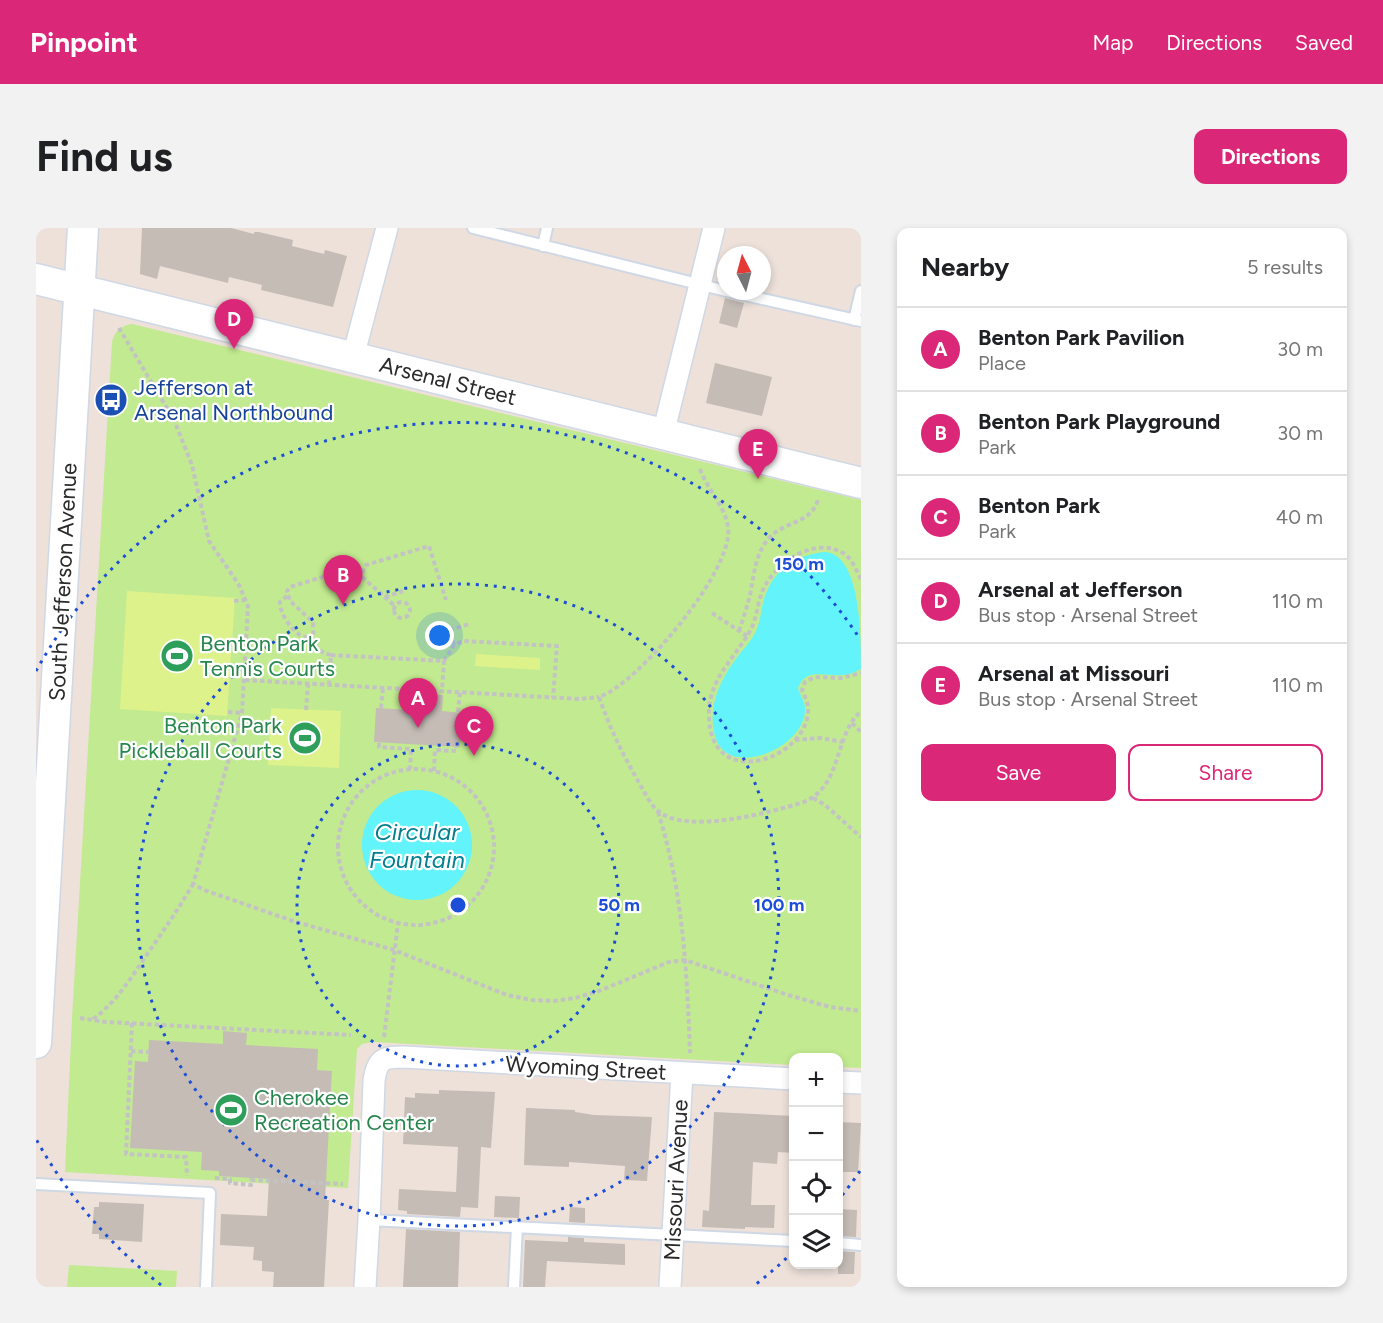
<!DOCTYPE html>
<html lang="en">
<head>
<meta charset="utf-8">
<style>
	:root { --surface:#fff; --page:#f2f2f2; --text:#202124; --muted:#757577; --line:#e0e0e0; --accent:#db2777 }
	body { margin:0; font-family:Figtree,sans-serif; background:var(--page); color:var(--text) }
	.controls { position:absolute; right:18px; bottom:18px; display:grid; overflow:hidden; border-radius:12px; box-shadow:0 3px 9px #0003 }
	.controls button { width:54px; height:54px; display:grid; place-items:center; padding:0; border:0; border-bottom:2px solid var(--line); background:var(--surface); color:var(--text); font:30px sans-serif }
	.compass { position:absolute; left:681px; top:18px; width:54px; height:54px; border-radius:50%; background:var(--surface); box-shadow:0 3px 9px #0003; rotate:354deg }
	.you { position:absolute; left:404px; top:408px; width:21px; height:21px; margin:-15px; border:4px solid #fff; border-radius:50%; background:#1a73e8; box-shadow:0 0 0 9px #1a73e833 }
	.badge { display:grid; place-items:center; width:39px; height:39px; border-radius:50%; background:var(--accent); color:#fff; font-size:20px; font-weight:700 }
	.pin { position:absolute; translate:-50% -50px; filter:drop-shadow(0 2px 3px #0008) }
	.pin::after { content:''; position:absolute; top:32px; width:21px; height:18px; background:inherit; clip-path:polygon(0 0,100% 0,50% 100%) }
	.list { margin:0; padding:0; list-style:none }
	h2 { display:flex; justify-content:space-between; align-items:center; height:78px; margin:0; padding:0 24px; font-size:26px }
	h2 small { font-size:20px; font-weight:400; color:var(--muted) }
	.list li { display:grid; grid-template-columns:39px 1fr auto; gap:18px; align-items:center; box-sizing:border-box; height:84px; padding:0 24px; border-top:2px solid var(--line) }
	.list b { display:block; font-size:22px; white-space:nowrap }
	.list p { margin:0; font-size:20px; white-space:nowrap; color:var(--muted) }
	.list em { font-size:20px; font-style:normal; color:var(--muted) }
	.actions { display:flex; gap:12px; padding:18px 24px }
	.actions a { flex:1; padding:14px 0; border:2px solid var(--accent); border-radius:12px; text-align:center; font-size:21px; color:var(--accent) }
	.actions .main { background:var(--accent); color:#fff }
	.icon { flex:none; width:33px; height:33px; fill:none; stroke:currentColor; stroke-width:2; stroke-linecap:round; stroke-linejoin:round }
	.map { position:relative; flex:none; width:825px; height:1059px; overflow:hidden; border-radius:12px }
	header { display:flex; align-items:center; gap:36px; box-sizing:border-box; height:84px; padding:0 30px; background:var(--accent); color:#fff }
	header strong { font-size:28px }
	nav { display:flex; gap:33px; margin-inline-start:auto; font-size:21px }
	.intro { display:flex; align-items:center; justify-content:space-between; box-sizing:border-box; height:144px; padding:0 36px }
	h1 { margin:0; font-size:42px }
	.button { padding:15px 27px; border-radius:12px; background:var(--accent); color:#fff; font-size:21px; font-weight:700 }
	main { display:flex; gap:36px; padding:0 36px }
	aside { flex:1; background:var(--surface); border-radius:12px; box-shadow:0 3px 9px #0003 }
	.map>svg:first-child { display:block }
	.green { fill:#c2ea90 }
	.pitch { fill:#ddf28b }
	.water { fill:#62f3fb }
	.building { fill:#c5bcb6 }
	.lines { fill:none; stroke-linecap:round; stroke-linejoin:round }
	.service-casing { stroke:#cfd8e4; stroke-width:14 }
	.minor-casing { stroke:#cfd8e4; stroke-width:24 }
	.secondary-casing { stroke:#cfd8e4; stroke-width:33 }
	.path { stroke:#c3c3c3; stroke-width:4; stroke-dasharray:4.5 3; stroke-linecap:butt }
	.service { stroke:#fff; stroke-width:10 }
	.minor { stroke:#fff; stroke-width:21 }
	.secondary { stroke:#fff; stroke-width:30 }
	.ring { fill:none; stroke:#1d4ed8; stroke-width:3; stroke-dasharray:3 6 }
	.labels { text-anchor:middle; dominant-baseline:central; stroke-width:4.5; stroke-linejoin:round; paint-order:stroke }
	.street-label { font-size:22px; fill:#2a2a2a; stroke:#fff }
	.transit-label { font-size:22px; fill:#164399; stroke:#fff; text-anchor:start }
	.leisure-label { font-size:22px; fill:#27864d; stroke:#fff; text-anchor:start }
	.water-label { font-size:24px; font-style:italic; fill:#037e90; stroke:#fff }
	.centre { fill:#1d4ed8; stroke:#fff; stroke-width:3 }
	.ring-label { font-size:18px; text-anchor:middle; font-weight:bold; fill:#1d4ed8; stroke:#fff; stroke-width:4.5; stroke-linejoin:round; paint-order:stroke }
</style>
</head>
<body>
<header>
<strong>Pinpoint</strong>
<nav><a>Map</a><a>Directions</a><a>Saved</a></nav>
</header>
<div class="intro"><h1>Find us</h1><a class="button">Directions</a></div>
<main>
<div class="map">
<svg width="825" height="1059" viewBox="0 0 825 1059">
	<rect width="100%" height="100%" fill="#ede1da"/>
	<!-- green -->
	<path class="green" d="M96,96L825,272V840L803,839L802,830H758L757,837L338,814L326,816L321,821L312,960L29,944L36,790L76,114C79,102 85,98 96,96Z
		M33,1037L141,1043L140,1059H31Z"/>
	<!-- pitch -->
	<path class="pitch" d="M91,363L199,370L191,488L84,481Z
		M440,426L504,430V442L439,438Z
		M235,480L305,483L303,540L232,537Z"/>
	<!-- water -->
	<path class="water" d="M788,324C825,325 825,408 825,441C819,444 813,447 806,447C789,449 770,439 762,460C764,467 769,474 769,481C770,520 691,553 679,508C671,478 684,452 702,428C709,419 718,410 722,398C725,390 725,380 728,371C738,341 758,328 788,324Z
		M326 617a55 55 0 1 1 110 0a55 55 0 1 1-110 0Z"/>
	<!-- building -->
	<path class="building" d="M106,0H195L218,6V4H223L257,12L256,18L288,26L289,22L311,28L297,79L225,62L226,57L193,49L192,55L124,38L121,51L104,46Z
		M689,70L708,75L701,100L683,95Z
		M679,135L736,149L726,188L670,175Z
		M376,465L407,467L406,483L427,485L424,519L338,514L340,480L375,482Z
		M187,803L211,805L210,817L282,821L281,842L296,843L289,972H293L288,1059H237L238,1044L226,1043V1033L217,1032L218,1019L184,1017L185,986L231,988L233,951L183,948V943L165,942L166,924L94,920L99,833L112,834L113,812L187,816Z
		M403,862L459,864L455,920L445,919L442,980L425,979L424,989L371,986V983L362,982L363,961L420,964L422,919L367,916L369,869L379,870V865L403,866Z
		M490,880L539,882V884L558,887L616,889L611,953L588,952L589,938L533,934V939L488,937Z
		M678,884L758,888V925L742,924L741,936L717,934L715,977H739L738,1000L709,999V1001L666,999L667,982L673,983Z
		M802,894L825,895L822,944H802Z
		M459,968L484,969L483,990L458,989Z
		M63,974L108,976L106,1014L63,1011V1006H56L58,979H63Z
		M534,979L549,980V995L533,994Z
		M802,981L821,982L820,1009L802,1008Z
		M370,1001L424,1004L422,1059H367Z
		M532,1009L548,1010V1014L589,1016V1037L511,1033L509,1059H487L489,1012L532,1014Z
		M802,1023L819,1024L818,1046H802Z"/>
	<g class="lines">
		<!-- service casing -->
		<g class="service-casing">
			<path id="service" d="M437,0L690,63
				M507,18L511,0
				M691,63L825,93
				M818,92L825,63
				M0,956L174,965L170,1059
				M333,992L758,1013
				M802,1015L825,1017
				M478,1059L481,999"/>
		</g>
		<!-- minor casing -->
		<g class="minor-casing">
			<path id="minor" d="M317,129L351,0
				M627,206L678,0
				M802,854L825,855
				M329,1059L333,992L338,853C341,831 347,829 368,829L758,851
				M634,1059L646,845"/>
		</g>
		<!-- secondary casing -->
		<g class="secondary-casing">
			<path id="secondary" d="M0,51L825,255
				M0,815L47,0"/>
		</g>
		<!-- path -->
		<path class="path" d="M83,100L138,192L156,237L173,313L203,357L212,378L206,485L157,656L168,662L257,693L358,722L471,767L496,772L518,773L539,770L563,763L633,734L649,732L752,767L794,779L825,783
			M664,241C671,261 689,278 692,299C699,341 602,456 563,469C574,501 589,531 606,560C610,567 615,577 621,582C648,608 736,584 768,574C807,557 797,509 825,483
			M326,349L359,378
			M825,351C820,342 816,330 807,325C779,309 744,332 730,356C721,370 722,389 714,403C698,431 672,452 673,487C673,564 769,533 772,484C773,476 769,469 766,462L769,454L779,449L805,450L825,445
			M251,368L244,374C243,384 256,404 266,408C269,410 273,409 276,409
			M349,369L367,363
			M198,373L210,372
			M358 382a8 8 0 1 1 16 0a8 8 0 1 1-16 0Z
			M676,385L711,408
			M703,403C707,391 711,379 714,367C718,347 719,326 733,310C748,293 776,296 782,271
			M418,417L414,402L433,396
			M295,427C274,422 278,411 277,394L254,373L251,363L254,359L306,343C313,344 314,352 321,353L326,349L328,339L330,337L393,318L410,372
			M408,433L418,417L428,413L521,418L517,470
			M209,452L544,471L563,469
			M293,457L295,427L408,433L406,463
			M345,480L347,459
			M270,482L272,456
			M192,484L206,485
			M422,484L424,464
			M816,495L825,504
			M759,512L785,510L807,514
			M343,515V519L375,521L374,541
			M302 619a78 78 0 1 1 156 0a78 78 0 1 1-156 0Z
			M398,543L399,522L420,523V519
			M777,570L789,577L825,609
			M622,584C647,662 651,744 654,825
			M44,790L70,794L315,807
			M57,791C79,775 93,753 108,731C125,706 142,682 157,656
			M96,795L90,926L150,929L151,948
			M348,809L362,695
			M95,823L113,824
			M179,950L194,951V955L215,957V952L307,956"/>
		<!-- service -->
		<use href="#service" class="service"/>
		<!-- minor -->
		<use href="#minor" class="minor"/>
		<!-- secondary -->
		<use href="#secondary" class="secondary"/>
	</g>
	<!-- distance rings -->
	<g class="ring">
		<circle cx="422" cy="677" r="161"/>
		<circle cx="422" cy="677" r="321"/>
		<path d="M824 943A482 482 0 0 1 804 970M757 1024A482 482 0 0 1 719 1057M125 1057A482 482 0 0 1 0 911M0 443A482 482 0 0 1 824 411"/>
	</g>
	<!-- icons -->
	<defs>
		<g id="bus-disc" transform="scale(1.725)"><circle r="9.5" fill="#1a4fb4" stroke="#fff"/><path d="M-5-6H5V4H4V6H2V4H-2V6H-4V4H-5ZM-3.5-4V0h7V-4ZM-3.5 1.2v1.5H-2V1.2ZM2 1.2v1.5H3.5V1.2Z" fill="#fff"/></g>
		<g id="stadium-disc" transform="scale(1.725)"><circle r="9.5" fill="#2e9e5b" stroke="#fff"/><path d="M0-5a6.5 5 0 1 0 0 10a6.5 5 0 1 0 0-10ZM-3.5-1.8h7v3.6h-7Z" fill="#fff"/></g>
	</defs>
	<g fill-rule="evenodd">
		<use href="#bus-disc" x="75" y="172"/>
		<use href="#stadium-disc" x="141" y="428"/>
		<use href="#stadium-disc" x="269" y="510"/>
		<use href="#stadium-disc" x="195" y="882"/>
	</g>
	<g class="labels">
		<!-- street labels -->
		<g class="street-label">
			<text transform="translate(412 153) rotate(14)">Arsenal Street</text>
			<text transform="translate(27 354) rotate(-87)">South Jefferson Avenue</text>
			<text transform="translate(550 840) rotate(3)">Wyoming Street</text>
			<text transform="translate(640 952) rotate(-87)">Missouri Avenue</text>
		</g>
		<!-- transit labels -->
		<g class="transit-label">
			<text x="98" y="159">Jefferson at<tspan x="98" dy="25">Arsenal Northbound</tspan></text>
		</g>
		<!-- leisure labels -->
		<g class="leisure-label">
			<text x="164" y="415">Benton Park<tspan x="164" dy="25">Tennis Courts</tspan></text>
			<text x="246" y="497" text-anchor="end">Benton Park<tspan x="246" dy="25">Pickleball Courts</tspan></text>
			<text x="218" y="869">Cherokee<tspan x="218" dy="25">Recreation Center</tspan></text>
		</g>
		<!-- water labels -->
		<g class="water-label">
			<text x="381" y="603">Circular<tspan x="381" dy="28">Fountain</tspan></text>
		</g>
	</g>
	<circle cx="422" cy="677" r="9" class="centre"/>
	<g class="ring-label">
		<text x="763" y="342">150 m</text>
		<text x="583" y="683">50 m</text>
		<text x="743" y="683">100 m</text>
	</g>
</svg>
<div class="controls">
<button>+</button>
<button>−</button>
<button><svg class="icon" aria-label="locate" viewBox="0 0 24 24"><circle cx="12" cy="12" r="6"/><path d="M12 2v4M12 18v4M2 12h4M18 12h4"/></svg></button>
<button><svg class="icon" aria-label="layers" viewBox="0 0 24 24"><path d="M12 4l9 5-9 5-9-5zM3 14l9 5 9-5"/></svg></button>
</div>
<svg class="compass" viewBox="-18 -18 36 36"><path d="M0-13l5 13h-10z" fill="#e53935"/><path d="M0 13l5-13h-10z" fill="#757577"/></svg>
<div class="you"></div>
<div class="pin badge" style="left:382px;top:500px">A</div>
<div class="pin badge" style="left:307px;top:377px">B</div>
<div class="pin badge" style="left:438px;top:528px">C</div>
<div class="pin badge" style="left:198px;top:121px">D</div>
<div class="pin badge" style="left:722px;top:251px">E</div>
</div>
<aside>
<h2>Nearby<small>5 results</small></h2>
<ul class="list">
<li><span class="badge">A</span><div><b>Benton Park Pavilion</b><p>Place</p></div><em>30 m</em></li>
<li><span class="badge">B</span><div><b>Benton Park Playground</b><p>Park</p></div><em>30 m</em></li>
<li><span class="badge">C</span><div><b>Benton Park</b><p>Park</p></div><em>40 m</em></li>
<li><span class="badge">D</span><div><b>Arsenal at Jefferson</b><p>Bus stop · Arsenal Street</p></div><em>110 m</em></li>
<li><span class="badge">E</span><div><b>Arsenal at Missouri</b><p>Bus stop · Arsenal Street</p></div><em>110 m</em></li>
</ul>
<div class="actions"><a class="main">Save</a><a>Share</a></div>
</aside>
</main>
</body>
</html>
